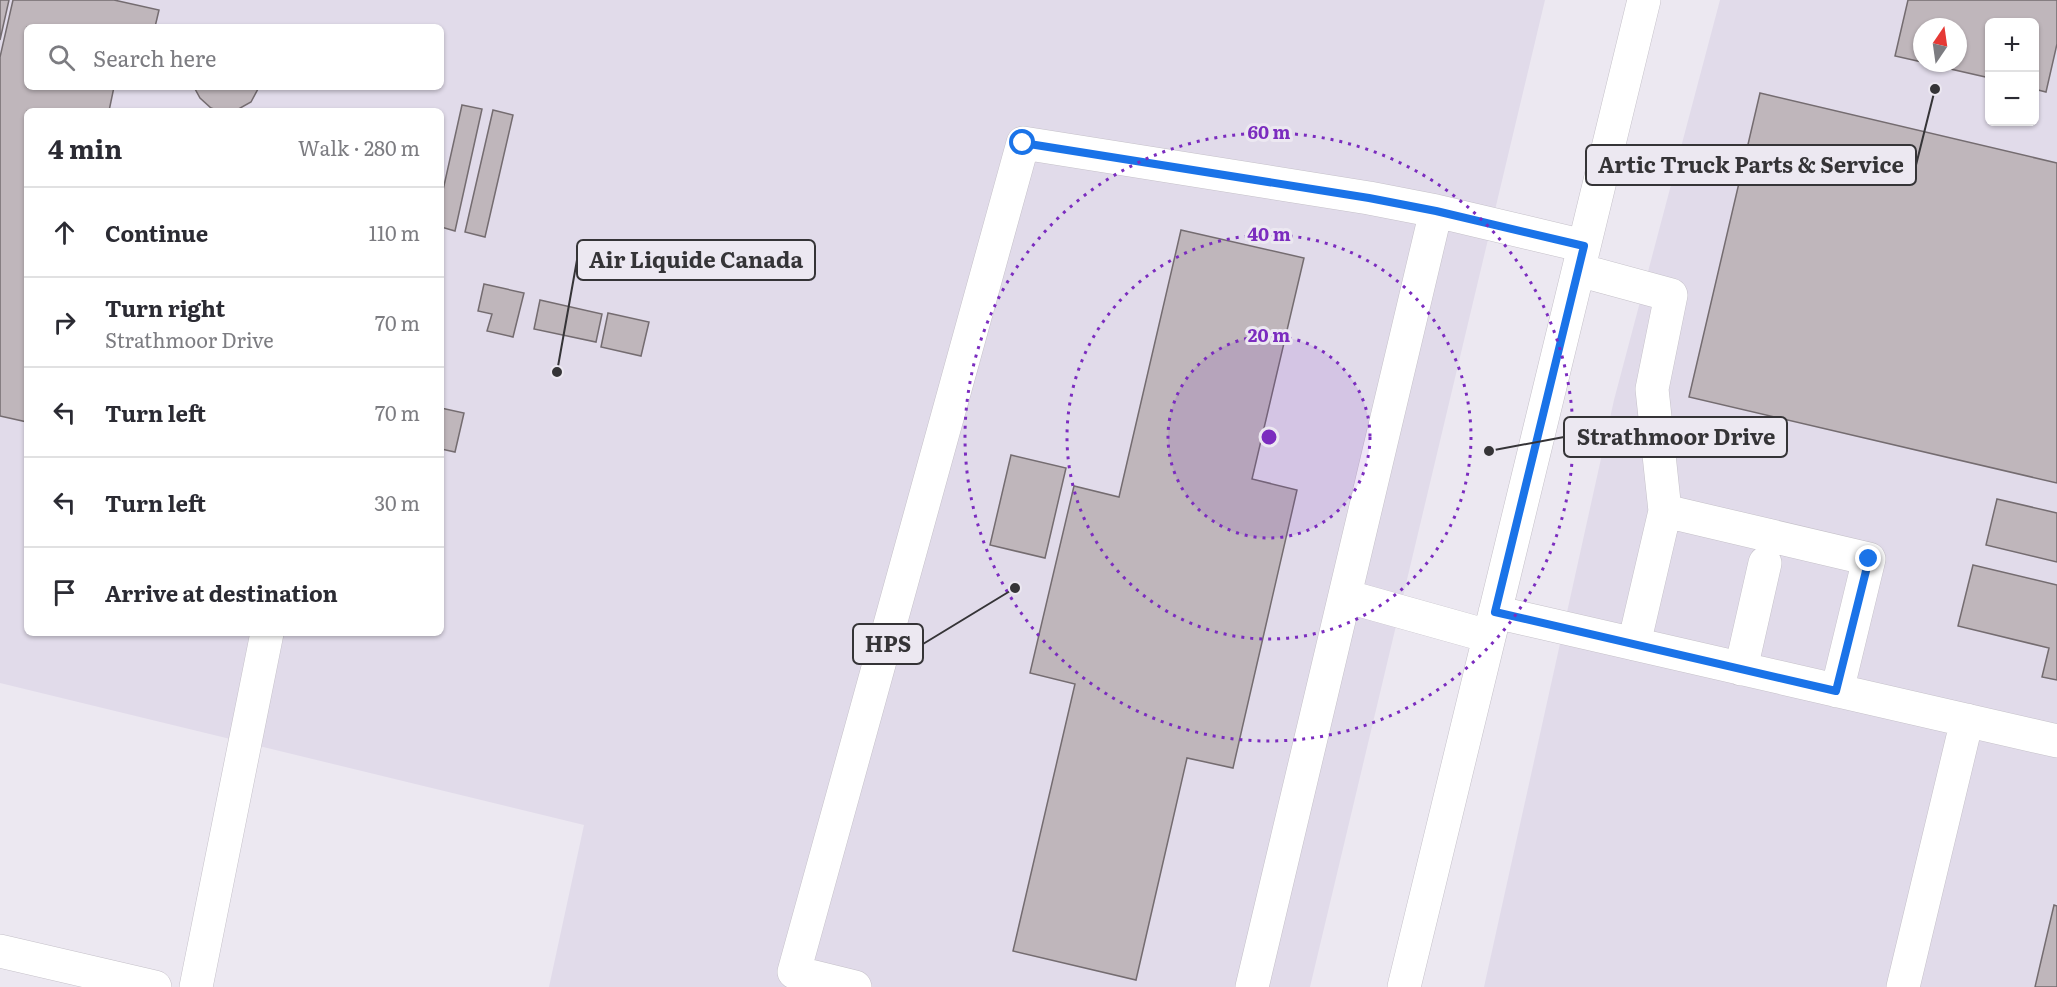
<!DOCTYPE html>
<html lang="en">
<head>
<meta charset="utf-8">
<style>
	:root { --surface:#fff; --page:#f2f2f3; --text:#2b2b33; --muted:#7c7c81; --line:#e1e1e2 }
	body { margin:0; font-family:Literata,serif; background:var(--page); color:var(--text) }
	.controls { position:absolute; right:18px; top:18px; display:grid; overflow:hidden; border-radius:9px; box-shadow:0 2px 4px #0004 }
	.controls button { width:54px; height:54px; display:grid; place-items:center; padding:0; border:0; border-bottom:2px solid var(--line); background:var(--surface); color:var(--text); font:30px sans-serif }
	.compass { position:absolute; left:1913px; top:18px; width:54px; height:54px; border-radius:50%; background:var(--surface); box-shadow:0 2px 4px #0004; rotate:13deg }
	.stop { position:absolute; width:18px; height:18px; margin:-14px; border:4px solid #1a73e8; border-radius:50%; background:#fff }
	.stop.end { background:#1a73e8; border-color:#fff; box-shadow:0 2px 6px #0008 }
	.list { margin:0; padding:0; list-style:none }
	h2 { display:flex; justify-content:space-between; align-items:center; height:78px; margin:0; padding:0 24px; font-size:26px }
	h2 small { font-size:20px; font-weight:400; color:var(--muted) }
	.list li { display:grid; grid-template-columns:39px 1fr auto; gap:18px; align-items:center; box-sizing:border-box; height:90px; padding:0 24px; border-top:2px solid var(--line) }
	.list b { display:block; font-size:22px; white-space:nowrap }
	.list p { margin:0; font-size:20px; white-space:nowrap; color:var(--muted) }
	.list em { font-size:20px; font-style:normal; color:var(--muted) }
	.icon { flex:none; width:33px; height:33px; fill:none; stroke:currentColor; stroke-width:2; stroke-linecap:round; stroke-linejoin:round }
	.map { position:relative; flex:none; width:2057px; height:987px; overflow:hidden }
	.search { position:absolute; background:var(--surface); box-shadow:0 2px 4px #0004; left:24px; top:24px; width:420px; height:66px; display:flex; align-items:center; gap:15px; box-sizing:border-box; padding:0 21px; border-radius:9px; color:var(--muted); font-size:22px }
	.panel { position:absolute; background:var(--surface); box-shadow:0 2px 4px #0004; left:24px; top:108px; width:420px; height:528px; border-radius:9px }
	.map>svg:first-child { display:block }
	.built { fill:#e1dbea; fill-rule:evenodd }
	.building { fill:#bfb6bb; stroke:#746c70; stroke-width:1.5 }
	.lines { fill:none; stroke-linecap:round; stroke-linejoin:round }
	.minor-casing { stroke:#c5c1c9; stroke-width:34 }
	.minor { stroke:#fff; stroke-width:33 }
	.route { stroke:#1a73e8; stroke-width:8 }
	.ring { fill:none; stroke:#7b2cbf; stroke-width:3; stroke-dasharray:3 6 }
	.centre { fill:#7b2cbf; stroke:#ece8f1; stroke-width:3 }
	.ring-label { font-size:18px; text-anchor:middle; font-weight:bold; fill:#7b2cbf; stroke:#ece8f1; stroke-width:6; stroke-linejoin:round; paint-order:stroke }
	.leader { fill:none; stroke:#353437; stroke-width:2 }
	.callout-dot { fill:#353437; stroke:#ece8f1; stroke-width:2 }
	.callout { fill:#ece8f1; stroke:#353437; stroke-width:2 }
	.callout-label { font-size:22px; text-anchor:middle; font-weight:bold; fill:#353437 }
</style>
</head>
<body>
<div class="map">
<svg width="2057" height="987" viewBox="0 0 2057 987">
	<rect width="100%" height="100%" fill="#ece8f1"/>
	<!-- built -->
	<path class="built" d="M0,0H1545L1310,987H549L584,825L0,683ZM27,27H441V87H27ZM27,111H441V633H27Z
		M1720,0H2057V987H1484L1614,400ZM1990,22H2034V122H1990ZM1922,27H1958V63H1922Z"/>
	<!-- building -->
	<path class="building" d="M0,0H9L0,40Z
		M13,0H114L159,10L155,27H27V87H114L109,111H27V422L0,416V57Z
		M1908,0H2057V44L2046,92L2034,89V22H1990V78L1924,63H1958V27H1922V62L1895,56Z
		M194,87H259L251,102L235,111H220L211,108L200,98Z
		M1760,93L2057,163V483L1689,397Z
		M462,105L482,109L455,231L441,227V199Z
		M493,110L513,115L485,237L465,232Z
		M1181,230L1304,258L1252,479L1297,490L1233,768L1187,758L1136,980L1013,951L1075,684L1030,673L1074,486L1119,497Z
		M484,284L524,293L513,337L487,331L492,314L478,311Z
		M540,300L602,314L596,342L534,329Z
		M608,313L649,322L641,356L601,347Z
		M441,408L464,413L455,452L441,449Z
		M1011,455L1066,468L1045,558L990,545Z
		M1997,499L2057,513V562L1986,545Z
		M1973,565L2057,585V680L2042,677L2049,648L1958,626Z
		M2054,905L2057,906V987H2035Z"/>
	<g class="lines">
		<!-- minor casing -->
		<g class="minor-casing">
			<path id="minor" d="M1579,270L1671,295L1652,389L1665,511L1634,644
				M1665,511L1869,559L1837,691
				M1345,596L1488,636
				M1495,612L2057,741
				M1741,669L1765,563
				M0,951L155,987
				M196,987L267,633
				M855,987L794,972L1023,143L1369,198L1436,211
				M1252,987L1436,211L1584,246
				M1404,987L1644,0
				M1903,987L1967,720"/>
		</g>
		<!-- minor -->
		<use href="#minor" class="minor"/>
	</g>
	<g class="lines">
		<!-- route -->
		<path class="route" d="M1023,143L1369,198L1436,211L1584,246L1495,612L1836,691L1869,559"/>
	</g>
	<!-- distance rings -->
	<circle cx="1269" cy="437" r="101" fill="#7b2cbf" fill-opacity=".12"/>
	<g class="ring">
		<circle cx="1269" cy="437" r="101"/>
		<circle cx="1269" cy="437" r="202"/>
		<circle cx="1269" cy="437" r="304"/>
	</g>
	<circle cx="1269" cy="437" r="9" class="centre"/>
	<g class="ring-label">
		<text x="1269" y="139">60 m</text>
		<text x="1269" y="241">40 m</text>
		<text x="1269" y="342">20 m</text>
	</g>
	<!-- callouts -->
	<path class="leader" d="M1935 89L1916 165M557 372L577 260M1489 451L1564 437M1015 588L923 644"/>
	<g class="callout-dot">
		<circle cx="1935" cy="89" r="6"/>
		<circle cx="557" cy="372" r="6"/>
		<circle cx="1489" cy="451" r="6"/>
		<circle cx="1015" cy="588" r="6"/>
	</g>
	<g class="callout">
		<rect x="1586" y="145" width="330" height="40" rx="6"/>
		<rect x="577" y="240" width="238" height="40" rx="6"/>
		<rect x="1564" y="417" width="223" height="40" rx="6"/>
		<rect x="853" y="624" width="70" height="40" rx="6"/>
	</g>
	<g class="callout-label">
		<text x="1751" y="173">Artic Truck Parts &amp; Service</text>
		<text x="696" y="268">Air Liquide Canada</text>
		<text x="1676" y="445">Strathmoor Drive</text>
		<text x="888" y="652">HPS</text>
	</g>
</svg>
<div class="controls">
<button>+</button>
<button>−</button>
</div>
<svg class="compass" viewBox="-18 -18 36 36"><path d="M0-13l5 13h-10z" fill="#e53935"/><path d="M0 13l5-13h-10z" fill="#7c7c81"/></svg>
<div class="stop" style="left:1023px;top:143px"></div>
<div class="stop end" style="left:1869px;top:559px"></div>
<div class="search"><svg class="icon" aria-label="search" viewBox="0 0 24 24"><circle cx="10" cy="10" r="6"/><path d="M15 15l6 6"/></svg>Search here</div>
<section class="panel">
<h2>4 min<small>Walk · 280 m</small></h2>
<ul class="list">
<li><svg class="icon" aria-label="ahead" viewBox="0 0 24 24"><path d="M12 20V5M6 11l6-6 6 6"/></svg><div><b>Continue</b></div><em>110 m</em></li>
<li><svg class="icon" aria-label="right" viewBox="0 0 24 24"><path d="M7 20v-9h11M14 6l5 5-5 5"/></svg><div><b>Turn right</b><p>Strathmoor Drive</p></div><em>70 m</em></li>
<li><svg class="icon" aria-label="left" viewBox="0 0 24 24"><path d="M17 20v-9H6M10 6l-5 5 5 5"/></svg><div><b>Turn left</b></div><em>70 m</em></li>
<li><svg class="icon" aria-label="left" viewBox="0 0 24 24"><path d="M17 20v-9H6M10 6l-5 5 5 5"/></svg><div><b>Turn left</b></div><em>30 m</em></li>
<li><svg class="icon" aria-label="arrive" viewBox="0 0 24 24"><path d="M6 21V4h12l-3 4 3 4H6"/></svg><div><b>Arrive at destination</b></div></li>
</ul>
</section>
</div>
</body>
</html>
